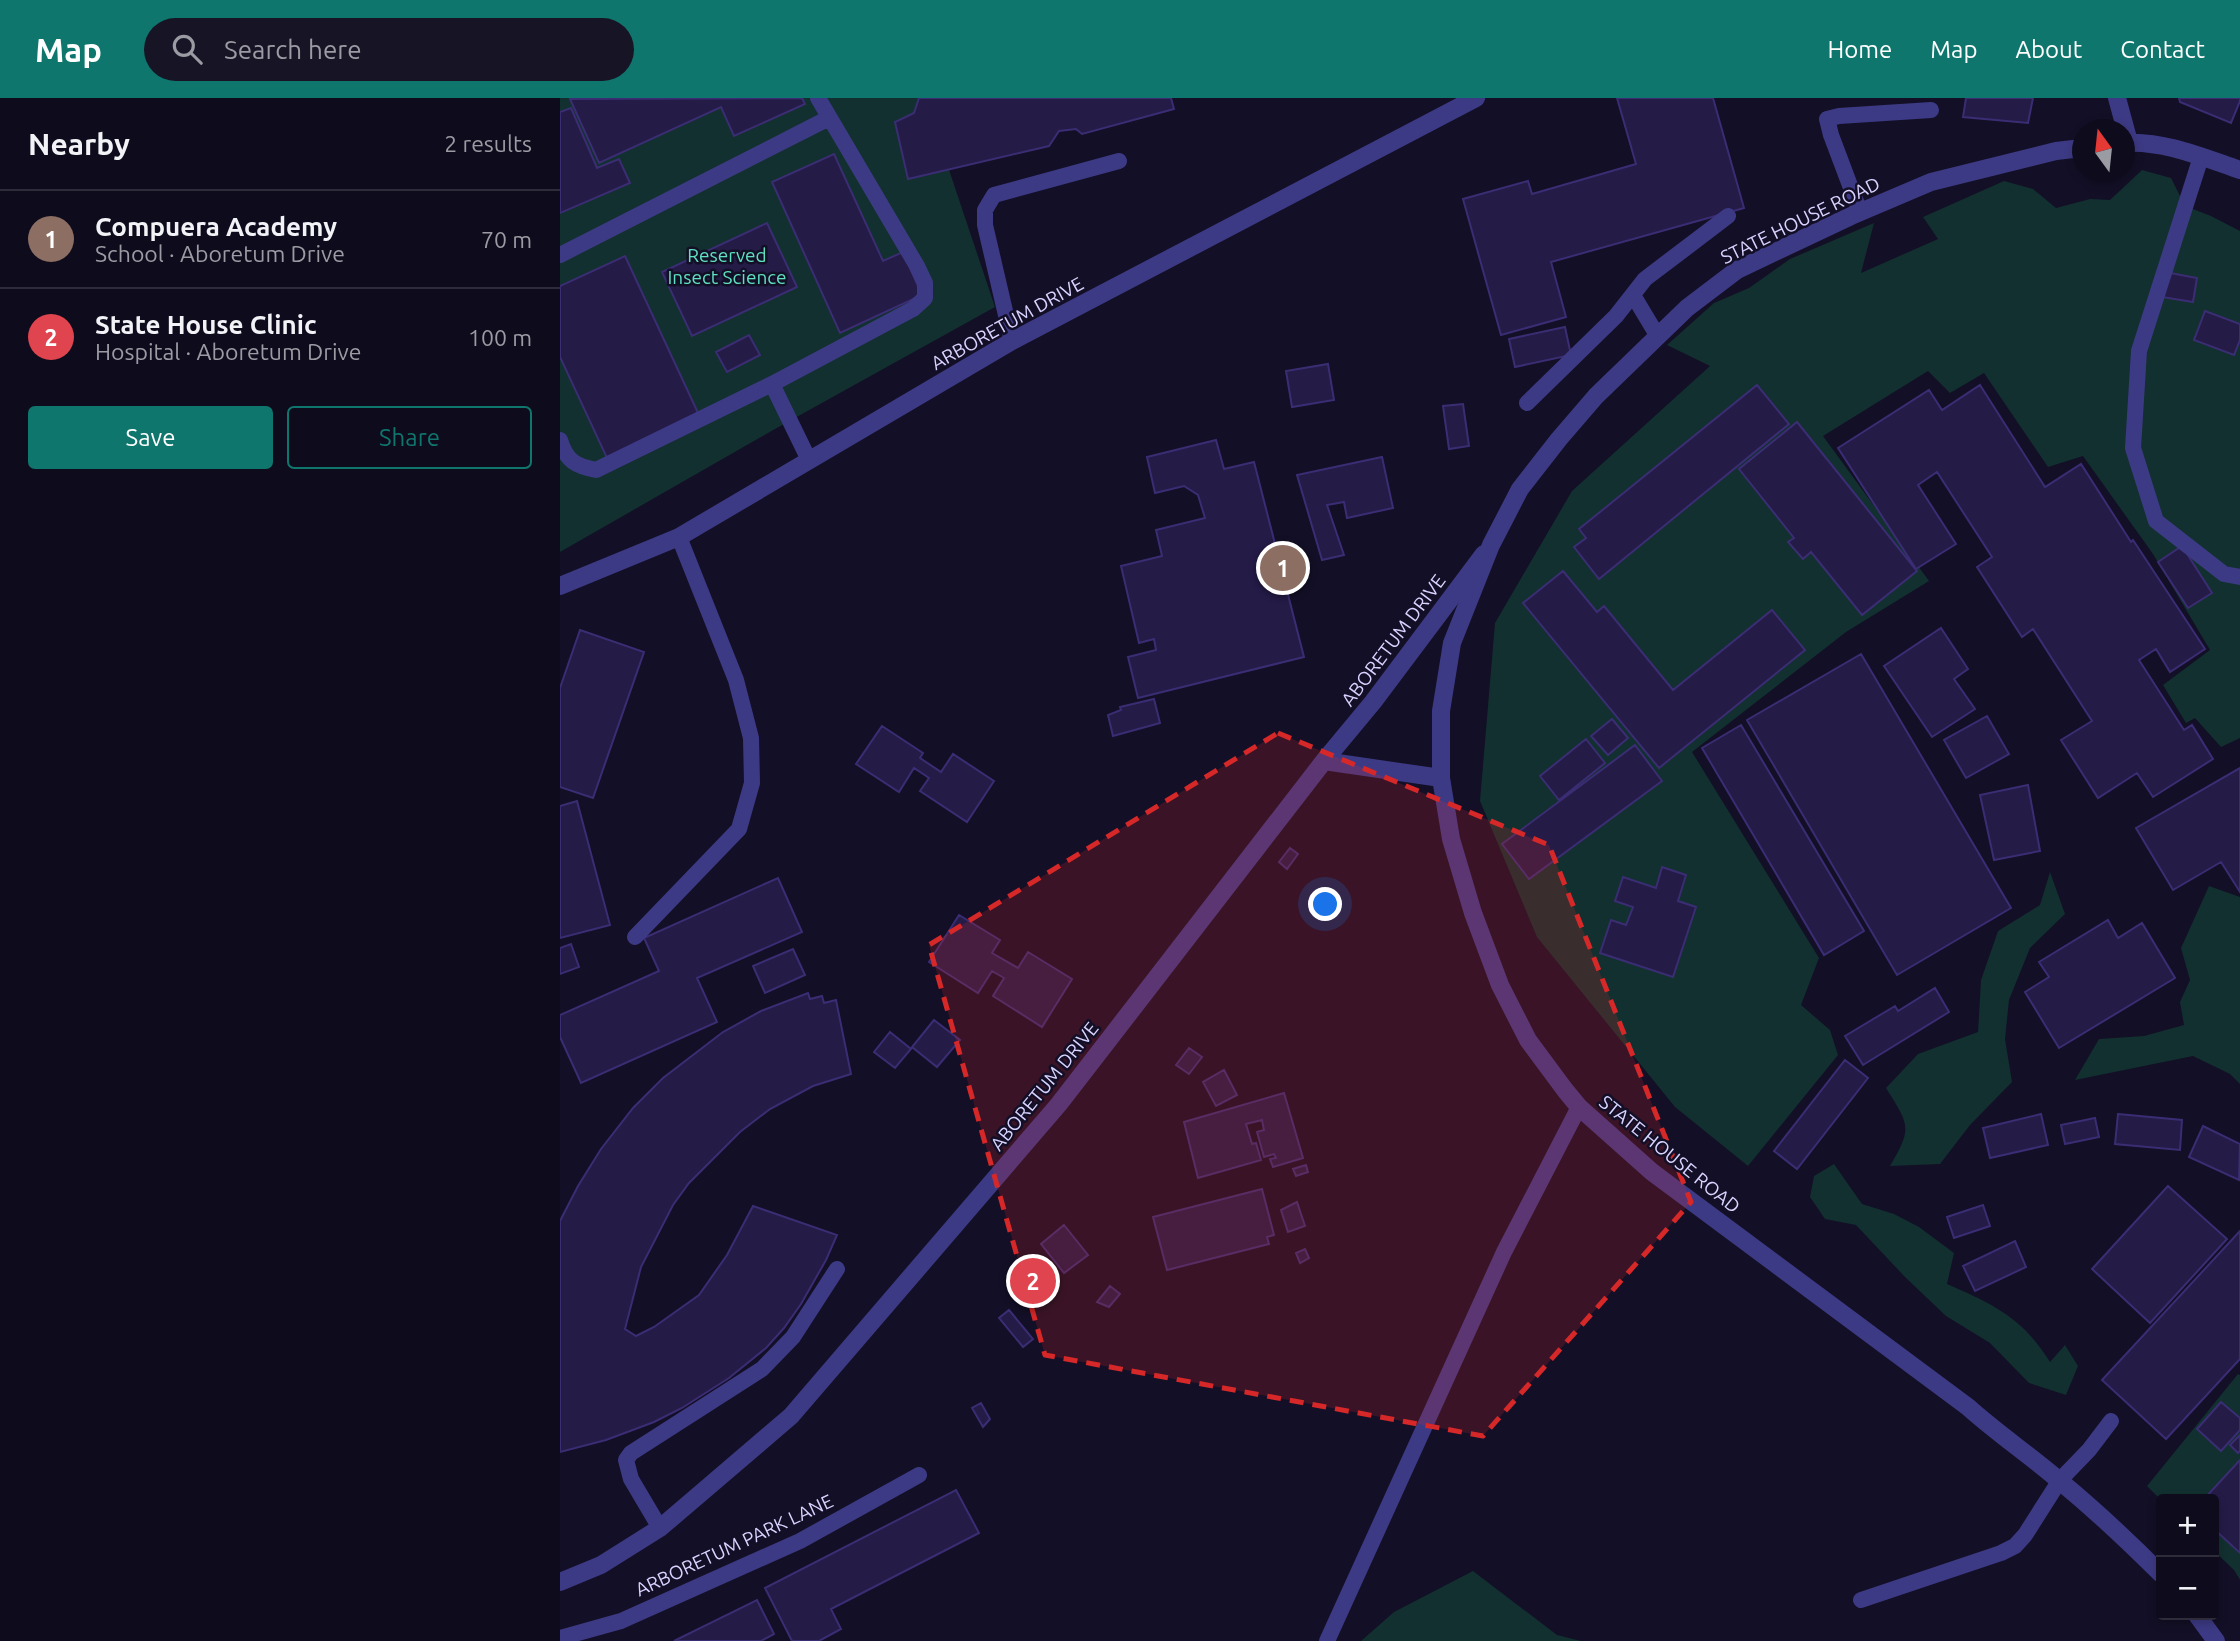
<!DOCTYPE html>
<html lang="en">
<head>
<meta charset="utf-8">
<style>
	:root { --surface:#0e0b1c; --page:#171425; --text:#f1f3f6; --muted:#9b9ba3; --line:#2e2b3b; --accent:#0f766e }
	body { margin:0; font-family:Ubuntu,sans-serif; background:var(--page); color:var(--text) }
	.controls { position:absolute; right:21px; bottom:21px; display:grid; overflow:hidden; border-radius:7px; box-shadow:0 4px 10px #0003 }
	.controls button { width:63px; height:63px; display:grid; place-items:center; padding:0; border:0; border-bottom:2px solid var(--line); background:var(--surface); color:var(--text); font:35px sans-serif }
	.compass { position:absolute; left:1512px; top:21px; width:63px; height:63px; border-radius:50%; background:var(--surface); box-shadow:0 4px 10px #0003; rotate:345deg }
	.you { position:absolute; left:766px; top:807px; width:24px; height:24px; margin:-18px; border:5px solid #fff; border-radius:50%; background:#1a73e8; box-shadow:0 0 0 10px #1a73e833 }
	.badge { display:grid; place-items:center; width:46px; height:46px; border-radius:50%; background:var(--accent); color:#fff; font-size:23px; font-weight:700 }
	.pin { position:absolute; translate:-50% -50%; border:4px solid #fff; box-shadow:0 2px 7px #0006 }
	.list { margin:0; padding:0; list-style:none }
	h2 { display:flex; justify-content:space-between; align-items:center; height:91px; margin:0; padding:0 28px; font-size:30px }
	h2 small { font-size:23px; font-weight:400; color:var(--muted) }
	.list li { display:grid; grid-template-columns:46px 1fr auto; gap:21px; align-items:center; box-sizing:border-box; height:98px; padding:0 28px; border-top:2px solid var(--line) }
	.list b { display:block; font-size:26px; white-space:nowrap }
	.list p { margin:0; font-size:23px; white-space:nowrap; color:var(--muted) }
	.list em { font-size:23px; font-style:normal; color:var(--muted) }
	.actions { display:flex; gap:14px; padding:21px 28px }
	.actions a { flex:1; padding:16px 0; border:2px solid var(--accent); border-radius:7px; text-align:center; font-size:24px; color:var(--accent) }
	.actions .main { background:var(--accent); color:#fff }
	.icon { flex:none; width:38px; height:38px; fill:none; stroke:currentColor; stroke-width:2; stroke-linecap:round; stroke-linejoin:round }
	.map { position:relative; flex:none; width:1680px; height:1543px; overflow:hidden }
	header { display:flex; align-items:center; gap:42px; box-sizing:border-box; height:98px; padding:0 35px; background:var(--accent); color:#fff }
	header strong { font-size:33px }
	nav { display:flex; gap:38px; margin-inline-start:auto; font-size:24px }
	.search { width:490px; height:63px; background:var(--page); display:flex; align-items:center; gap:18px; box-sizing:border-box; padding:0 24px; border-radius:38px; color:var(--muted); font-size:26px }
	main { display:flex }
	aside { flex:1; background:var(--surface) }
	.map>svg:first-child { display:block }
	.green { fill:#12302f }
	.building { fill:#241b47; stroke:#3b2d73; stroke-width:2 }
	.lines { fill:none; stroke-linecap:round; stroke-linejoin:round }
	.service { stroke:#3d3a85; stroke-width:16 }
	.minor { stroke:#3d3a85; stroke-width:18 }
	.tertiary { stroke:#3d3a85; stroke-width:18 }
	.marked { fill:#d62828; fill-opacity:0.2; stroke:#d62828; stroke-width:5; stroke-dasharray:14 9; stroke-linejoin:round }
	.labels { text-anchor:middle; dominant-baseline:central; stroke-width:5; stroke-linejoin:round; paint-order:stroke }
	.street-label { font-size:19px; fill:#d9d4ff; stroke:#130f26 }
	.park-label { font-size:19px; fill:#5fe0c0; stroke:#130f26 }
</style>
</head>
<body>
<header>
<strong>Map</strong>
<div class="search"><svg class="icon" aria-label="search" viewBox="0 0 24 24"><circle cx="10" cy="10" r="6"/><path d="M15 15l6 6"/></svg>Search here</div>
<nav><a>Home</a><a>Map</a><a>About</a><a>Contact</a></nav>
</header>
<main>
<aside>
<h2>Nearby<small>2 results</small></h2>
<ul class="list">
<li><span class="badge" style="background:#8d6e63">1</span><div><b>Compuera Academy</b><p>School · Aboretum Drive</p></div><em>70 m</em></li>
<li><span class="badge" style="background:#e0444e">2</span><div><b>State House Clinic</b><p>Hospital · Aboretum Drive</p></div><em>100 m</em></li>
</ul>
<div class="actions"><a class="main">Save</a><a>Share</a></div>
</aside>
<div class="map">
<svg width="1680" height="1543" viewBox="0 0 1680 1543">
	<rect width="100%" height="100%" fill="#130f26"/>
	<!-- green -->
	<path class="green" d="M0,0H365L435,209L215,331L0,454Z
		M1582,72L1611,80L1625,108L1651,118L1680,133V640L1661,649L1635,620L1626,625L1603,587L1650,552L1593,456L1523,358L1488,369L1424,275L1390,295L1368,273L1263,338L1369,483L1286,534L1132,654L1259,860L1241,907L1270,932L1278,957L1188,1068L1115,1009L977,839L920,703L935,525L1012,393L1150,268L1107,247L1154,205L1189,190L1230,161L1314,125L1301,175L1378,141L1363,119L1444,83L1473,91L1496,110L1530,101L1550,102Z
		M1490,774L1505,816L1470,850L1449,902L1445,941L1452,984L1410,1027L1380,1066L1330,1068C1353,1029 1349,1027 1326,990L1358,956L1418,934L1421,882L1438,833L1480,807Z
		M1649,788L1680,799V986L1670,976L1633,958L1515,982L1539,941L1584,938L1624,927L1620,904L1630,882L1621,850Z
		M1274,1066L1302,1106L1334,1116L1359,1129L1394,1155L1387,1186C1433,1206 1463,1220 1490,1264L1505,1247L1518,1268L1506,1297L1469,1285L1430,1245L1386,1218L1345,1179L1296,1127L1265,1121L1250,1099L1254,1078Z
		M1678,1276L1680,1277V1482L1674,1472L1654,1453V1401L1601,1402L1587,1388Z
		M913,1473L997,1537L1021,1543H801L834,1514Z"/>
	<!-- building -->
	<path class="building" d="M242,0L245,6L174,38L161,9L39,65L10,1Z
		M359,0H611L614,11L522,36L516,31L499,33L489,48L348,81L335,24L354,15Z
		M1057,0H1153L1184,110L991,164L1006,219L941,237L903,101L968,83L972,96L1076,66Z
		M1406,0H1473L1468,25L1403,19Z
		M1619,0H1680V3L1671,25L1620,4Z
		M11,10L37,70L59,61L70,85L0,115V14Z
		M274,56L323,163L343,154L362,197L280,235L212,84Z
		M207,125L237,189L132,238L102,174Z
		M65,158L139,317L47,360L0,259V188Z
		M1605,174L1637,180L1633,204L1602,199Z
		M1645,213L1680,226V242L1674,257L1634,242Z
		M1005,229L1011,257L955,269L949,241Z
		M189,237L200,257L167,274L156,254Z
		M768,266L774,302L732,309L726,273Z
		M1197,287L1229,326L1039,481L1014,449L1026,440L1019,431Z
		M1420,287L1485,389L1521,366L1571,444L1573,442L1645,551L1610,574L1596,551L1579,562L1624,632L1632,627L1653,661L1593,699L1577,675L1538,700L1501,642L1532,623L1473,531L1462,539L1417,469L1432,459L1377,374L1358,387L1396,446L1356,471L1278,350L1369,292L1382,312Z
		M903,306L909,348L889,351L883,308Z
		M1237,324L1357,473L1302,517L1251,454L1243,461L1228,444L1234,440L1179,371Z
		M656,342L664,371L694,364L744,559L578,600L568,559L596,552L594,541L579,545L561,468L602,458L596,432L645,420L638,397L624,388L595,395L587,359Z
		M822,359L833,410L787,420L784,404L767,407L784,457L762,462L737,377Z
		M1622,448L1652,495L1628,510L1598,464Z
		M1003,473L1037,514L1044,508L1113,592L1212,512L1245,552L1099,670L963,505Z
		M1381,530L1408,571L1394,581L1415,611L1372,639L1324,568Z
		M20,532L84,554L33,700L0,689V590Z
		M1301,556L1451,810L1337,877L1187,622Z
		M594,601L600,625L553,638L548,617L561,612L560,609Z
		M1427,618L1449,656L1406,680L1384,642Z
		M1052,621L1068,640L1048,657L1031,638Z
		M1181,627L1304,833L1264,857L1142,650Z
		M322,628L363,655L360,660L381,674L393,656L434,683L407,724L360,693L369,680L354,670L339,694L296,666Z
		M1026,641L1045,665L999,702L980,678Z
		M1075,647L1102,683L969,781L942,746Z
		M1680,670V794L1661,764L1613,792L1576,730Z
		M1468,687L1480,753L1434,762L1420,697Z
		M17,703L50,827L0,840V708Z
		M730,750L738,756L727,771L719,764Z
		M1102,769L1126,777L1118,803L1136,809L1113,879L1040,855L1051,822L1066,827L1073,809L1055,803L1063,779L1096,790Z
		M218,780L242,834L137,880L157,924L21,985L0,939V917L99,873L84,840Z
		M399,817L440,842L432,855L458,870L468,854L512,881L482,929L433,898L444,880L432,873L418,895L369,864Z
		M1548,822L1558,840L1582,825L1615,880L1499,950L1465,894L1489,879L1479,864Z
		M11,846L19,869L0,876V850Z
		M233,851L245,877L205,895L193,868Z
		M1375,890L1389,914L1303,967L1285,938L1335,908L1338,913Z
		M248,895L250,901L262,898L264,905L276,902L291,976L253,988L210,1011L180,1034L129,1085L113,1107L81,1169L65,1231L76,1238L94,1229L139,1197L167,1157L193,1108L277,1137L266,1162L241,1206L224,1230L206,1250L169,1280L122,1310L94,1324L46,1342L0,1354V1123L18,1088L41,1051L73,1010L103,980L163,934L201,913Z
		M374,922L400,942L377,969L352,949Z
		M330,934L351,951L335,970L314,954Z
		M629,950L642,959L629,976L616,967Z
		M1285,962L1308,980L1237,1071L1214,1053Z
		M664,972L677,997L656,1008L643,984Z
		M724,995L743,1060L713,1069L710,1061L716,1060L714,1056L704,1059L697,1034L704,1032L702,1022L686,1026L692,1046L696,1045L701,1062L638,1080L624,1024Z
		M1481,1016L1488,1047L1430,1060L1423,1030Z
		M1558,1016L1622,1022L1620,1052L1555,1046Z
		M1535,1020L1539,1039L1505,1046L1501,1027Z
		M1643,1028L1680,1046L1679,1082L1629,1059Z
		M746,1067L748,1074L736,1078L733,1071Z
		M1608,1088L1667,1141L1590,1225L1532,1171Z
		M702,1091L714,1137L707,1139L709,1146L607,1172L593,1119Z
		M737,1104L745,1128L728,1134L721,1112Z
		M1423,1107L1430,1128L1394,1140L1387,1119Z
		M504,1127L528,1157L504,1175L481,1146Z
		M1680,1133V1261L1606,1341L1542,1282Z
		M1455,1143L1466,1169L1415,1193L1403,1168Z
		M745,1151L749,1160L740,1165L736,1155Z
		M550,1188L560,1196L549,1209L537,1204Z
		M449,1212L473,1241L463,1249L439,1220Z
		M1661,1304L1680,1320V1332L1661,1353L1637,1331Z
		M421,1305L430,1321L423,1329L412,1310Z
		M1680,1337V1353L1678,1355L1670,1347Z
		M1680,1362V1455L1654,1431V1401H1644Z
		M396,1392L419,1435L271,1511L281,1531L259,1543H232L205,1490Z
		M197,1502L214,1536L201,1543H114Z"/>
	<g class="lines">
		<!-- service -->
		<path class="service" d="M1641,59L1579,253L1573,350L1596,423L1664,476L1680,479
			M1300,114L1271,37L1267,21L1279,18L1371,12
			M0,157L269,20
			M1073,197L1097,237
			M452,243L425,127V112L434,97L559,63
			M212,286L249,362
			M967,305L1056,218L1085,181L1168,118
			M0,342C6,363 16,368 36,372L212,286L353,211L365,200V185L357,168L258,0
			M75,839L179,731L192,685L191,640L176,582L119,439
			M100,1430L71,1381L66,1362L71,1355L202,1271L233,1239L277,1171
			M1301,1502L1441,1455L1455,1448L1465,1437L1500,1382L1529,1352L1551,1323
			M0,1540L61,1523L240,1443L359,1377
			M767,1543L944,1154L1019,1009"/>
		<!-- minor -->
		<path class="minor" d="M1557,0L1569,44
			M0,488L119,439L452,243L916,0
			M764,663L881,680
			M0,1484L41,1467L100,1430L231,1318L499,1006L764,663L813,604L924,456"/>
		<!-- tertiary -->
		<path class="tertiary" d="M1564,45C1603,42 1645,60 1680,72
			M1522,50L1496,53L1371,84L1291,118L1177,172L1127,210L1036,298L999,341L960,391L931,447L892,545L881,613V680L891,741L913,815L940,887L968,942L1005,992L1019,1009L1092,1074L1408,1309C1438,1336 1471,1358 1501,1384C1536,1413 1569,1444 1601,1476
			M1637,1517L1656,1543"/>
	</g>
	<!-- marked area -->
	<path class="marked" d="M718,635L989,747L1131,1104L923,1338L485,1257L369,847Z"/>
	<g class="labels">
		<!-- street labels -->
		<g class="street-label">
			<text transform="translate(1240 122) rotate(-26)">STATE HOUSE ROAD</text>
			<text transform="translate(447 225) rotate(-29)">ARBORETUM DRIVE</text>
			<text transform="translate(833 542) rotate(-53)">ABORETUM DRIVE</text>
			<text transform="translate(484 988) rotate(-51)">ABORETUM DRIVE</text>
			<text transform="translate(1110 1056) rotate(39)">STATE HOUSE ROAD</text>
			<text transform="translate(174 1447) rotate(-25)">ARBORETUM PARK LANE</text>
		</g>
		<!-- park labels -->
		<g class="park-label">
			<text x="167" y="157">Reserved<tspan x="167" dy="22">Insect Science</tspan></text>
		</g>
	</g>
</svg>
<div class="controls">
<button>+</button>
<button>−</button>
</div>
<svg class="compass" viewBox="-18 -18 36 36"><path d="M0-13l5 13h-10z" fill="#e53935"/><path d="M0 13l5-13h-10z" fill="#9b9ba3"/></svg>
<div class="you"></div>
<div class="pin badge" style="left:723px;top:470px;background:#8d6e63">1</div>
<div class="pin badge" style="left:473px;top:1183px;background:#e0444e">2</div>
</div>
</main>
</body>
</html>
